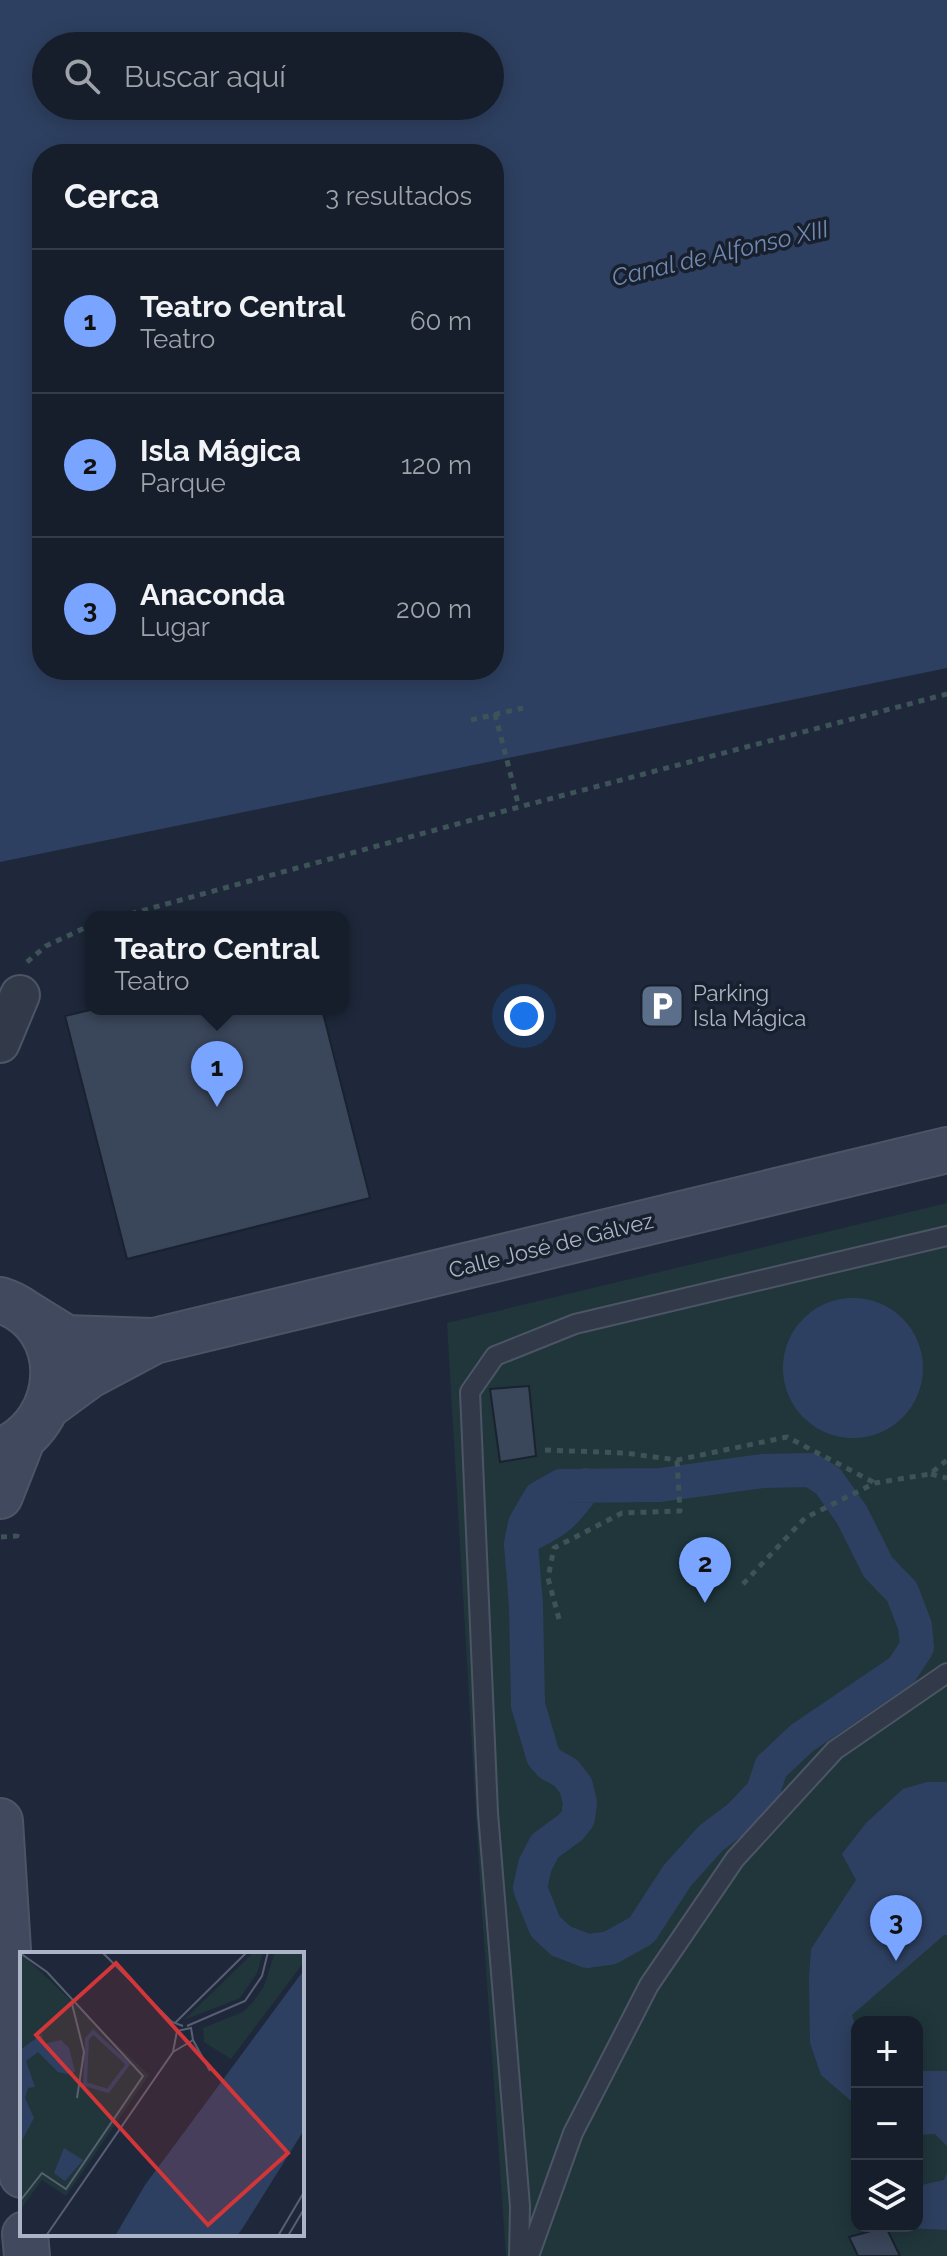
<!DOCTYPE html>
<html lang="es">
<head>
<meta charset="utf-8">
<style>
	:root { --surface:#161e2c; --page:#1f2734; --text:#f1f3f6; --muted:#9ea2a9; --line:#353c48; --accent:#79a4ff }
	body { margin:0; font-family:Raleway,sans-serif; background:var(--page); color:var(--text) }
	.controls { position:absolute; right:24px; bottom:24px; display:grid; overflow:hidden; border-radius:16px; box-shadow:0 4px 20px #0003 }
	.controls button { width:72px; height:72px; display:grid; place-items:center; padding:0; border:0; border-bottom:2px solid var(--line); background:var(--surface); color:var(--text); font:40px sans-serif }
	.you { position:absolute; left:524px; top:1016px; width:28px; height:28px; margin:-20px; border:6px solid #fff; border-radius:50%; background:#1a73e8; box-shadow:0 0 0 12px #1a73e833 }
	.badge { display:grid; place-items:center; width:52px; height:52px; border-radius:50%; background:var(--accent); color:#111; font-size:26px; font-weight:700 }
	.pin { position:absolute; translate:-50% -66px; filter:drop-shadow(0 2px 4px #0008) }
	.pin::after { content:''; position:absolute; top:42px; width:28px; height:24px; background:inherit; clip-path:polygon(0 0,100% 0,50% 100%) }
	.popup { position:absolute; left:85px; top:911px; width:264px; height:104px; box-sizing:border-box; display:grid; place-content:center; border-radius:16px; background:var(--surface); filter:drop-shadow(0 2px 6px #0005); font-size:26px; white-space:nowrap; color:var(--muted) }
	.popup b { font-size:30px; color:var(--text) }
	.popup::after { content:''; position:absolute; left:50%; top:100%; margin-left:-16px; border:16px solid transparent; border-top-color:var(--surface) }
	.list { margin:0; padding:0; list-style:none }
	h2 { display:flex; justify-content:space-between; align-items:center; height:104px; margin:0; padding:0 32px; font-size:34px }
	h2 small { font-size:26px; font-weight:400; color:var(--muted) }
	.list li { display:grid; grid-template-columns:52px 1fr auto; gap:24px; align-items:center; box-sizing:border-box; height:144px; padding:0 32px; border-top:2px solid var(--line) }
	.list b { display:block; font-size:30px; white-space:nowrap }
	.list p { margin:0; font-size:26px; white-space:nowrap; color:var(--muted) }
	.list em { font-size:26px; font-style:normal; color:var(--muted) }
	.icon { flex:none; width:44px; height:44px; fill:none; stroke:currentColor; stroke-width:2; stroke-linecap:round; stroke-linejoin:round }
	.map { position:relative; flex:none; width:947px; height:2256px; overflow:hidden }
	.search { position:absolute; background:var(--surface); box-shadow:0 4px 20px #0003; left:32px; top:32px; width:472px; height:88px; display:flex; align-items:center; gap:20px; box-sizing:border-box; padding:0 28px; border-radius:44px; color:var(--muted); font-size:30px }
	.panel { position:absolute; background:var(--surface); box-shadow:0 4px 20px #0003; left:32px; top:144px; width:472px; height:536px; border-radius:32px }
	.map>svg:first-child { display:block }
	.green { fill:#20363b; fill-rule:evenodd }
	.water { fill:#2e4061; fill-rule:evenodd }
	.lines { fill:none; stroke-linecap:round; stroke-linejoin:round }
	.canal { stroke:#2e4061; stroke-width:34 }
	.building { fill:#3a465a; stroke:#1a2230; stroke-width:2 }
	.lane-casing { stroke:#4c5565; stroke-width:22 }
	.street-casing { stroke:#4c5565; stroke-width:42 }
	.secondary-casing { stroke:#4c5565; stroke-width:48 }
	.path { stroke:#3e5358; stroke-width:5; stroke-dasharray:6 6; stroke-linecap:butt }
	.lane { stroke:#323a4a; stroke-width:18 }
	.street { stroke:#323a4a; stroke-width:38 }
	.secondary { stroke:#40495e; stroke-width:44 }
	.labels { text-anchor:middle; dominant-baseline:central; stroke-width:7; stroke-linejoin:round; paint-order:stroke }
	.poi-label { font-size:22px; fill:#acb5c7; stroke:#18202e; text-anchor:start }
	.street-label { font-size:22px; fill:#acb5c7; stroke:#18202e }
	.water-label { font-size:24px; font-style:italic; fill:#7188b2; stroke:#18202e }
	.inset-river { fill:none; stroke:#2e4061; stroke-width:4 }
	.inset-road { fill:none; stroke:#576072; stroke-width:2 }
	.view { fill:#d23638; fill-opacity:0.15; stroke:#d23638; stroke-width:4 }
	.inset-edge { fill:none; stroke:#acb5c7; stroke-width:4 }
</style>
</head>
<body>
<div class="map">
<svg width="947" height="2256" viewBox="0 0 947 2256">
	<rect width="100%" height="100%" fill="#1e283a"/>
	<!-- green -->
	<path class="green" d="M947,1203V2256H506L480,1883L447,1323ZM857,2022H917V2226H857Z"/>
	<!-- water -->
	<path class="water" d="M0,0H947V668L0,862ZM46,46H490V106H46ZM42,154H494V670H42Z
		M783 1368a70 70 0 1 1 140 0a70 70 0 1 1-140 0Z
		M927,1782H947V1935H944L852,2015L857,2030V2106L821,2075L810,2043L809,1978L811,1949L856,1880L842,1854L866,1823L903,1789Z
		M917,2071H947V2146L935,2134L917,2135Z
		M947,2173V2230L906,2228V2226H917V2186L944,2180Z"/>
	<g class="lines">
		<!-- canal -->
		<path class="canal" d="M811,1470L828,1481L852,1515L878,1567L902,1592L915,1626L917,1647L902,1670L802,1738L771,1767L763,1792L739,1817L711,1838L677,1876L642,1930L610,1948L587,1951L561,1941L545,1926L530,1888L535,1865L545,1846L571,1827L578,1818L580,1803L576,1786L566,1773L550,1764L543,1756L528,1705L526,1605L521,1544L525,1524L540,1498L561,1486L660,1485L762,1471Z
			M522,1538C556,1522 564,1516 586,1485"/>
	</g>
	<!-- building -->
	<path class="building" d="M94,1009H322L370,1198L127,1259L65,1016Z
		M529,1386L536,1456L500,1462L490,1389Z
		M886,2227L900,2256H858L849,2237Z"/>
	<g class="lines">
		<!-- lane casing -->
		<g class="lane-casing">
			<path id="lane" d="M519,2256L520,2206L488,1813L470,1392L495,1356L575,1324L947,1236
				M529,2256L573,2133L649,1985L735,1859L835,1750L947,1673"/>
		</g>
		<!-- street casing -->
		<g class="street-casing">
			<path id="street" d="M0,1043L20,995"/>
		</g>
		<!-- secondary casing -->
		<g class="secondary-casing">
			<path id="secondary" d="M0,1300C73,1323 69,1424 0,1451
				M24,1312L66,1338L152,1341
				M49,1405L90,1375L154,1341L947,1150
				M0,1496L22,1440
				M0,1821L22,2175
				M25,2234L27,2256"/>
		</g>
		<!-- path -->
		<path class="path" d="M495,714L519,807
			M471,720L523,708
			M119,917L519,807L947,694
			M27,962L46,946L91,925
			M545,1450L625,1453L677,1460L787,1437L875,1483
			M931,1474L947,1478
			M1,1537L17,1536V1530
			M743,1584L805,1518L875,1483L930,1474L947,1460
			M559,1619L548,1578L554,1548L622,1513L680,1511L677,1460"/>
		<!-- lane -->
		<use href="#lane" class="lane"/>
		<!-- street -->
		<use href="#street" class="street"/>
		<!-- secondary -->
		<use href="#secondary" class="secondary"/>
	</g>
	<!-- icons -->
	<defs>
		<g id="parking-square" transform="scale(2.3)"><rect x="-9" y="-9" width="18" height="18" rx="4" fill="#5c6f8a" stroke="#18202e"/><path d="M-3.5-5.5H1a3.5 3.5 0 0 1 0 7H-1V5.5H-3.5ZM-1-3.4V-.6H.8a1.4 1.4 0 0 0 0-2.8Z" fill="#fff"/></g>
	</defs>
	<g fill-rule="evenodd">
		<use href="#parking-square" x="662" y="1006"/>
	</g>
	<g class="labels">
		<!-- poi labels -->
		<g class="poi-label">
			<text x="693" y="993">Parking<tspan x="693" dy="25">Isla Mágica</tspan></text>
		</g>
		<!-- street labels -->
		<g class="street-label">
			<text transform="translate(551 1245) rotate(-14)">Calle José de Gálvez</text>
		</g>
		<!-- water labels -->
		<g class="water-label">
			<text transform="translate(720 253) rotate(-13)">Canal de Alfonso XIII</text>
		</g>
	</g>
	<!-- overview -->
	<g transform="translate(20 1952)">
		<rect width="284" height="284" fill="#1e283a"/>
		<path d="M0,0L129,123L46,244L22,228L0,258ZM234,0H243L237,21L220,46L164,68ZM255,0H284V10L211,107L184,90L183,76L223,60L233,50L244,34Z" fill="#20363b"/>
		<path d="M284,18V178L224,274L217,284H95L125,233ZM22,82L23,92L41,88L49,96L55,119L52,123L38,120L18,100L6,109L15,135L8,136L5,146L14,166L0,192V98ZM44,196L63,208L45,229L34,221Z" fill="#2e4061"/>
		<path class="inset-river" d="M73,80L108,112L88,139L65,132L67,87Z"/>
		<path class="inset-road" d="M82,0L152,70L163,74M0,1L27,20L123,124L46,237L22,221L0,249M52,52L64,100L57,146M155,71L227,0M167,74L225,49L242,24L248,0M173,88L190,119M26,284L153,100L157,79L171,76L173,88L153,100M258,284L284,240M268,284L284,257"/>
		<path class="view" d="M96,11L268,201L188,273L16,83Z"/>
		<rect width="284" height="284" class="inset-edge"/>
	</g>
</svg>
<div class="controls">
<button>+</button>
<button>−</button>
<button><svg class="icon" aria-label="layers" viewBox="0 0 24 24"><path d="M12 4l9 5-9 5-9-5zM3 14l9 5 9-5"/></svg></button>
</div>
<div class="you"></div>
<div class="pin badge" style="left:217px;top:1107px">1</div>
<div class="popup"><b>Teatro Central</b>Teatro</div>
<div class="pin badge" style="left:705px;top:1603px">2</div>
<div class="pin badge" style="left:896px;top:1961px">3</div>
<div class="search"><svg class="icon" aria-label="search" viewBox="0 0 24 24"><circle cx="10" cy="10" r="6"/><path d="M15 15l6 6"/></svg>Buscar aquí</div>
<section class="panel">
<h2>Cerca<small>3 resultados</small></h2>
<ul class="list">
<li><span class="badge">1</span><div><b>Teatro Central</b><p>Teatro</p></div><em>60 m</em></li>
<li><span class="badge">2</span><div><b>Isla Mágica</b><p>Parque</p></div><em>120 m</em></li>
<li><span class="badge">3</span><div><b>Anaconda</b><p>Lugar</p></div><em>200 m</em></li>
</ul>
</section>
</div>
</body>
</html>
